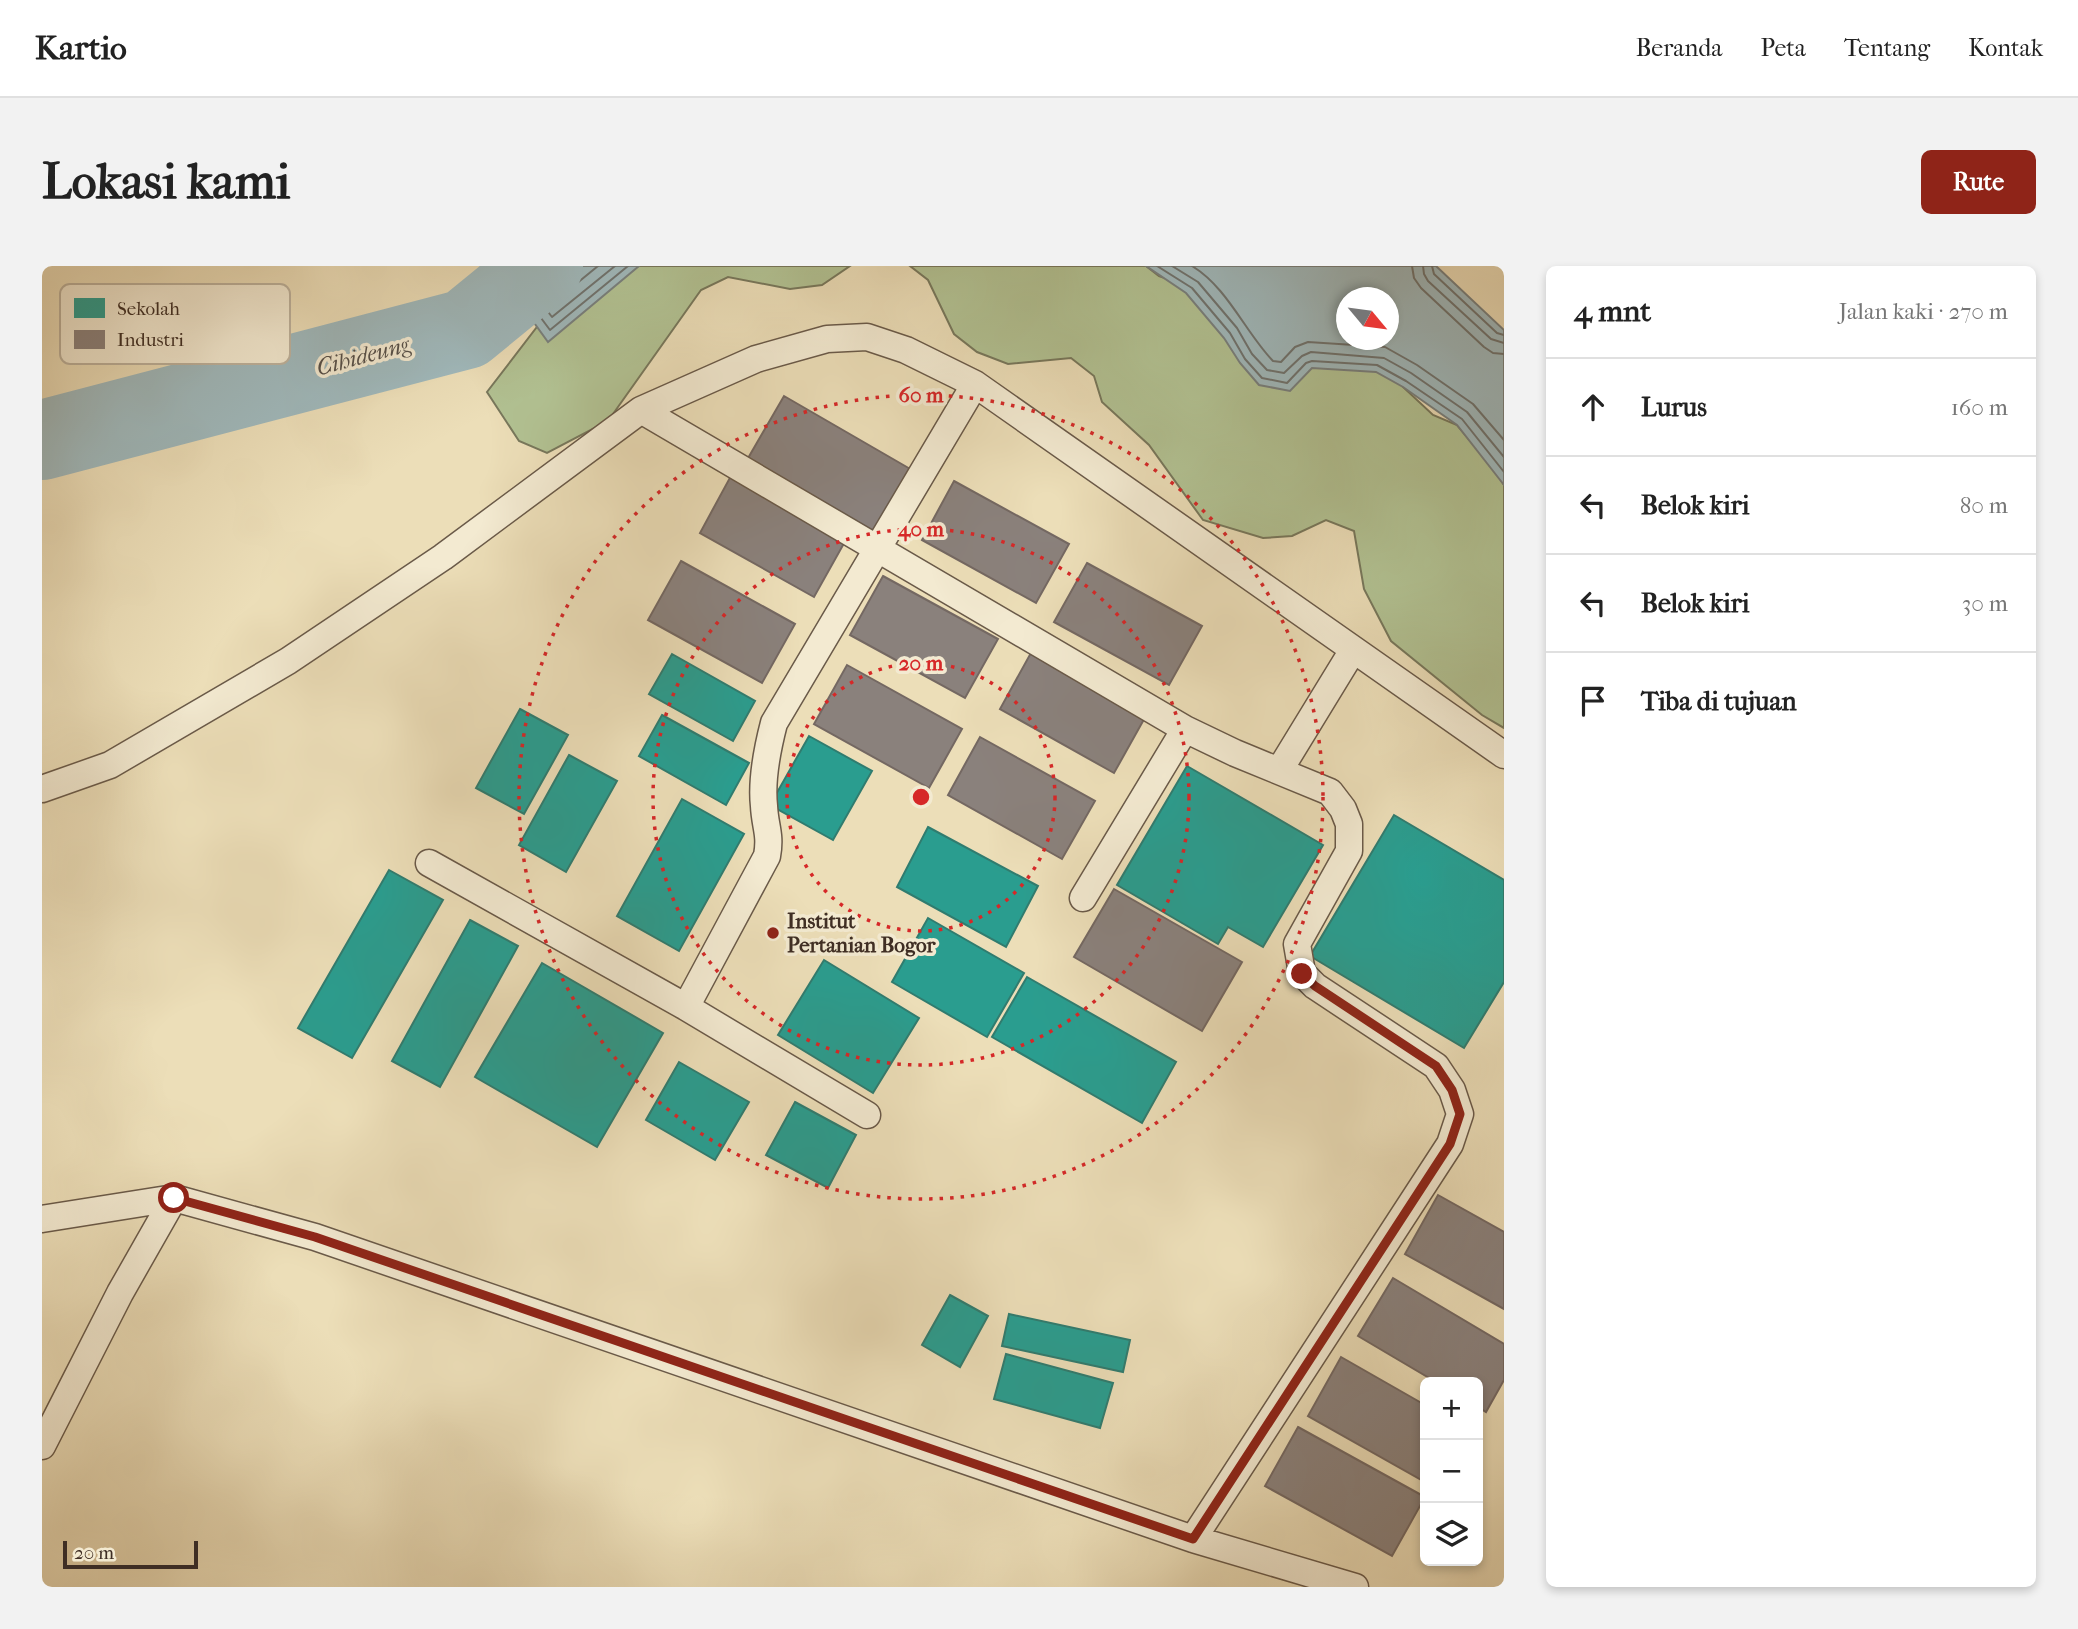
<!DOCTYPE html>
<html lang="id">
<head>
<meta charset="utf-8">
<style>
	:root { --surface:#fff; --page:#f2f2f2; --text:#222; --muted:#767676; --line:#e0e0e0; --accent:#8f2418 }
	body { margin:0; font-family:"IM FELL French Canon",serif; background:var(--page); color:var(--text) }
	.controls { position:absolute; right:21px; bottom:21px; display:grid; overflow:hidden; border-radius:10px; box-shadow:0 4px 10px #0003 }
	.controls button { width:63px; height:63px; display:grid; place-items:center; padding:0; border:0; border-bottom:2px solid var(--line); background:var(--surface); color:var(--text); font:35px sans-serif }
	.compass { position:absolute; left:1294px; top:21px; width:63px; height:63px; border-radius:50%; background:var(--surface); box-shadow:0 4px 10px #0003; rotate:119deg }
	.scale { position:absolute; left:21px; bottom:18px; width:135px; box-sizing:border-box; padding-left:7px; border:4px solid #3f2e24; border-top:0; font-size:19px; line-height:24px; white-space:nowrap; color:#3f2e24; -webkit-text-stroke:5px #f3ead1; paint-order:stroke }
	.stop { position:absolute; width:21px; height:21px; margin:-16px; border:5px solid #8f2418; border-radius:50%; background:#fff }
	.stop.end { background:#8f2418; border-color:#fff; box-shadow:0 2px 7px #0008 }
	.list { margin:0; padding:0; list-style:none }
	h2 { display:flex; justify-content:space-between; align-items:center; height:91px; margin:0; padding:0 28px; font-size:30px }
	h2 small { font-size:23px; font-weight:400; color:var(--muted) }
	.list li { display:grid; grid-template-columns:46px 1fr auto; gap:21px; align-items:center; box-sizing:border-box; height:98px; padding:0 28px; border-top:2px solid var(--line) }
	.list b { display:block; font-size:26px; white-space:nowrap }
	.list em { font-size:23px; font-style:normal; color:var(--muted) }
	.icon { flex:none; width:38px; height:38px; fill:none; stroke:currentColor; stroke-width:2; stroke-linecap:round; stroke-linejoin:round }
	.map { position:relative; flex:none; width:1462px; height:1321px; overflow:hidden; border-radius:10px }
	header { display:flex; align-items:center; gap:42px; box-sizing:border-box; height:98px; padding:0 35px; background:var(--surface); border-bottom:2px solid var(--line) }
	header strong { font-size:33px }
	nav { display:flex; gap:38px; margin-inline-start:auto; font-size:24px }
	.intro { display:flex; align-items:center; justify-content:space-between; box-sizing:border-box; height:168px; padding:0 42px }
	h1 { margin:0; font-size:49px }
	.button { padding:18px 32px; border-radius:10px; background:var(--accent); color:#fff; font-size:24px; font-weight:700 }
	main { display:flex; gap:42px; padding:0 42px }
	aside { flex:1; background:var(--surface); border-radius:10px; box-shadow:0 4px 10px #0003 }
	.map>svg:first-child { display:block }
	.green { fill:#b2c293; stroke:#78785c; stroke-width:2 }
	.water { fill:#a0b9bc; stroke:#79817f; stroke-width:2; fill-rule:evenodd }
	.schools { fill:#2a9d8f; stroke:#307c6f; stroke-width:2 }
	.industry { fill:#8a817c; stroke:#746862; stroke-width:2 }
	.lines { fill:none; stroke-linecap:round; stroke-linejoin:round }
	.shore { stroke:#707470; stroke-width:2 }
	.river { stroke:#a0b9bc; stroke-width:80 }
	.lane-casing { stroke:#6a5a49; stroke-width:29 }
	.lane { stroke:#f3ead1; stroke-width:26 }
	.route { stroke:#8f2418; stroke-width:9 }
	.ring { fill:none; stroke:#d62828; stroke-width:3.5; stroke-dasharray:3.5 7 }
	.poi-dot { fill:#8f2418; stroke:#f3ead1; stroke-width:2.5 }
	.labels { text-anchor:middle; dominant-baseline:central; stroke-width:7; stroke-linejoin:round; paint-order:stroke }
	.poi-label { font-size:21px; font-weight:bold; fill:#3f2e24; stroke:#f3ead1; text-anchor:start }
	.water-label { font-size:23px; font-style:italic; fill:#57514a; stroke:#f3ead1 }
	.key { fill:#f3ead1; stroke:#bdb29d; stroke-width:2 }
	.key-label { font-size:19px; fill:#3f2e24 }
	.centre { fill:#d62828; stroke:#f3ead1; stroke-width:3.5 }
	.ring-label { font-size:21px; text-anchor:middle; font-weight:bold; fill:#d62828; stroke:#f3ead1; stroke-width:7; stroke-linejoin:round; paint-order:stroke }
</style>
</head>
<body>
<header>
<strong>Kartio</strong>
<nav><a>Beranda</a><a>Peta</a><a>Tentang</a><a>Kontak</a></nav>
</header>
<div class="intro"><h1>Lokasi kami</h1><a class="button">Rute</a></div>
<main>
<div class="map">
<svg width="1462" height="1321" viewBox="0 0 1462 1321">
	<rect width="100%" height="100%" fill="#ecdeb8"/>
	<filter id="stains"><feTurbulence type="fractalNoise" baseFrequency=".00286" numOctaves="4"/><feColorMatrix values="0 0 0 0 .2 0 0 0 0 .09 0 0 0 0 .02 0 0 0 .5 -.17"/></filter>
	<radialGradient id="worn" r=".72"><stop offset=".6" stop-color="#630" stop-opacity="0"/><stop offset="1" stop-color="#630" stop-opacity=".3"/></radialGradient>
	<!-- green -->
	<path class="green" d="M578,0H808L780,19L748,23L686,11L659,24L566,155L505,187L477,175L445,126L511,40Z
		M868,0H1104L1117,10L1304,74L1349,95L1361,121L1391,149L1415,159L1451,202L1462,219V462L1440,449L1349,375L1322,323L1312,265L1284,254L1250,270L1221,272L1161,254L1107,179L1060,136L1052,110L1029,92L966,98L935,86L912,68L886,14Z"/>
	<!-- water -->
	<path class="water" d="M451,0H597L506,76Z
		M1104,0H1394L1462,64V219L1415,159L1361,121L1334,106L1270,102L1248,125L1217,119L1198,97L1182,72L1144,27ZM1304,32H1346V74H1304Z"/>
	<!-- schools -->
	<path class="schools" d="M630,388L713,435L691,475L607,428Z
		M478,443L526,469L482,548L434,522Z
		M620,449L707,497L684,539L597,490Z
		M767,470L830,505L791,574L728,539Z
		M527,489L575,515L524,606L477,579Z
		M1145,500L1281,579L1221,681L1186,661L1176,678L1075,619Z
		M640,533L702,568L637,685L575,650Z
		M1352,549L1462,614V716L1422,782L1268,690Z
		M886,561L996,620L964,681L855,621Z
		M347,604L401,634L310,792L256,762Z
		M886,652L982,707L945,771L850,716Z
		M428,654L476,680L398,821L350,795Z
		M782,694L877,752L831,827L736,769Z
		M500,697L621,767L555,881L433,811Z
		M985,711L1134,796L1100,857L950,771Z
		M637,796L707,836L673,894L604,854Z
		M753,836L814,869L786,922L724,889Z
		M908,1029L946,1050L918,1101L880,1079Z
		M967,1048L1088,1074L1081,1106L960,1080Z
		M964,1088L1071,1117L1058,1162L952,1133Z"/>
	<!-- industry -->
	<path class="industry" d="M742,130L870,204L834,268L705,194Z
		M690,208L805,272L772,331L658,267Z
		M912,215L1027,278L994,337L880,274Z
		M639,295L753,358L720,417L606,354Z
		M1045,297L1160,360L1127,419L1012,356Z
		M841,310L956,373L923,432L808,369Z
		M990,385L1105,448L1072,507L958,443Z
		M805,399L920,463L887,522L772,458Z
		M938,471L1053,535L1020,593L906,529Z
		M1072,623L1200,696L1160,765L1032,691Z
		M1396,929L1462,966V1043L1363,988Z
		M1351,1012L1462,1078V1114L1444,1146L1436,1141V1116H1394L1316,1070Z
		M1299,1091L1383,1139V1216L1266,1150Z
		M1256,1161L1383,1231L1350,1290L1223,1220Z"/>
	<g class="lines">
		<!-- shore -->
		<path class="shore" d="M460,0L508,64L586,0
			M471,0L510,51L573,0
			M484,0L512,36L556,0
			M1115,0L1150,22L1188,67L1203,93L1220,112L1245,117L1264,97L1270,95L1335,99L1364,115L1420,153L1462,206
			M1130,0L1156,16L1195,62L1210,88L1225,104L1242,107L1260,90L1269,86L1342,92L1369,107L1425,146L1462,191
			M1150,0C1186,22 1203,66 1231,95L1239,96L1253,81L1266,76L1343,81L1375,99L1431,138L1462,174
			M1370,0L1372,12L1379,22L1442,81L1451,87L1462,88
			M1381,0L1382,8L1386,15L1449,73L1462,77
			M1390,0L1392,8L1455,67L1462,69"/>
		<!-- river -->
		<path class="river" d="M0,174L424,63L501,0"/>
		<!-- lane casing -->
		<g class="lane-casing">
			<path id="lane" d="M599,144L1143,463
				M1237,505L1311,384
				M0,523L68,499L246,395L401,291L599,144L714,93L785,73L825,71L864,84L933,118L1462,489
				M387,597L644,741L825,849
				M1041,632L1143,463L1193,487L1288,526L1301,543L1307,558V585L1255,678L1260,707L1273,720L1394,800L1410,824L1418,848L1408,878L1151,1273
				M644,741L725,590C729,568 723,561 722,540C719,513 725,484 732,457L933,118
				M0,953L132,932
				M0,1180L78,1027L132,932L273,971L1151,1273L1313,1321"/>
		</g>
		<!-- lane -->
		<use href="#lane" class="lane"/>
	</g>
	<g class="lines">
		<!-- route -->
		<path class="route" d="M132,932L273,971L1151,1273L1408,878L1418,848L1410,824L1394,800L1273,720L1260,708"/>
	</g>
	<!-- distance rings -->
	<g class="ring">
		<circle cx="879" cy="531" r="134"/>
		<circle cx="879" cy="531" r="268"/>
		<circle cx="879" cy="531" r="402"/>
	</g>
	<!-- markers -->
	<circle class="poi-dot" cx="731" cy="667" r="7"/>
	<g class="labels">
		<!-- poi labels -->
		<g class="poi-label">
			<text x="745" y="655">Institut<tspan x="745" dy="24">Pertanian Bogor</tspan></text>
		</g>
		<!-- water labels -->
		<g class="water-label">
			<text transform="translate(321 90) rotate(-15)">Cihideung</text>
		</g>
	</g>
	<!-- legend -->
	<rect x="18" y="18" width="230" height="80" rx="10" class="key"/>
	<rect x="32" y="32" width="31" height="20" fill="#2a9d8f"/>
	<rect x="32" y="64" width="31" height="19" fill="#8a817c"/>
	<g class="key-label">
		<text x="75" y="49">Sekolah</text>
		<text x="75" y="80">Industri</text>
	</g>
	<circle cx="879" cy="531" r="10" class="centre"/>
	<g class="ring-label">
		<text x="879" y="136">60 m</text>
		<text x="879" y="270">40 m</text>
		<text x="879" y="404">20 m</text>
	</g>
	<rect width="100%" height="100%" filter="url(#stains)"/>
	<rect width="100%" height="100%" fill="url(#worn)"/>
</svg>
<div class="controls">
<button>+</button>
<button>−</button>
<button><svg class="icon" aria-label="layers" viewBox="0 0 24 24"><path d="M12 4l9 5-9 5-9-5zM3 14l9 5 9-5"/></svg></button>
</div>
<svg class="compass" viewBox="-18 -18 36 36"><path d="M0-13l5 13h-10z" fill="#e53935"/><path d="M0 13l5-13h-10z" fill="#767676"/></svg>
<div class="scale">20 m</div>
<div class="stop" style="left:132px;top:932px"></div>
<div class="stop end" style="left:1260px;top:708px"></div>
</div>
<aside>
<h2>4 mnt<small>Jalan kaki · 270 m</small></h2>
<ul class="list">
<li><svg class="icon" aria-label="ahead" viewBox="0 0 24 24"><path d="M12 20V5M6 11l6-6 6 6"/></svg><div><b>Lurus</b></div><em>160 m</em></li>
<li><svg class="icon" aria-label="left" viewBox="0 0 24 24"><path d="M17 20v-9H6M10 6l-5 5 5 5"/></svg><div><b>Belok kiri</b></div><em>80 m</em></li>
<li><svg class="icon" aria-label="left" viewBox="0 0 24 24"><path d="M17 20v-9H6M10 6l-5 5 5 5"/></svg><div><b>Belok kiri</b></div><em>30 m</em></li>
<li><svg class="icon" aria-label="arrive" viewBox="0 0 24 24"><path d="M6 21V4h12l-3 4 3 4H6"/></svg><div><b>Tiba di tujuan</b></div></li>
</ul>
</aside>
</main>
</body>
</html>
